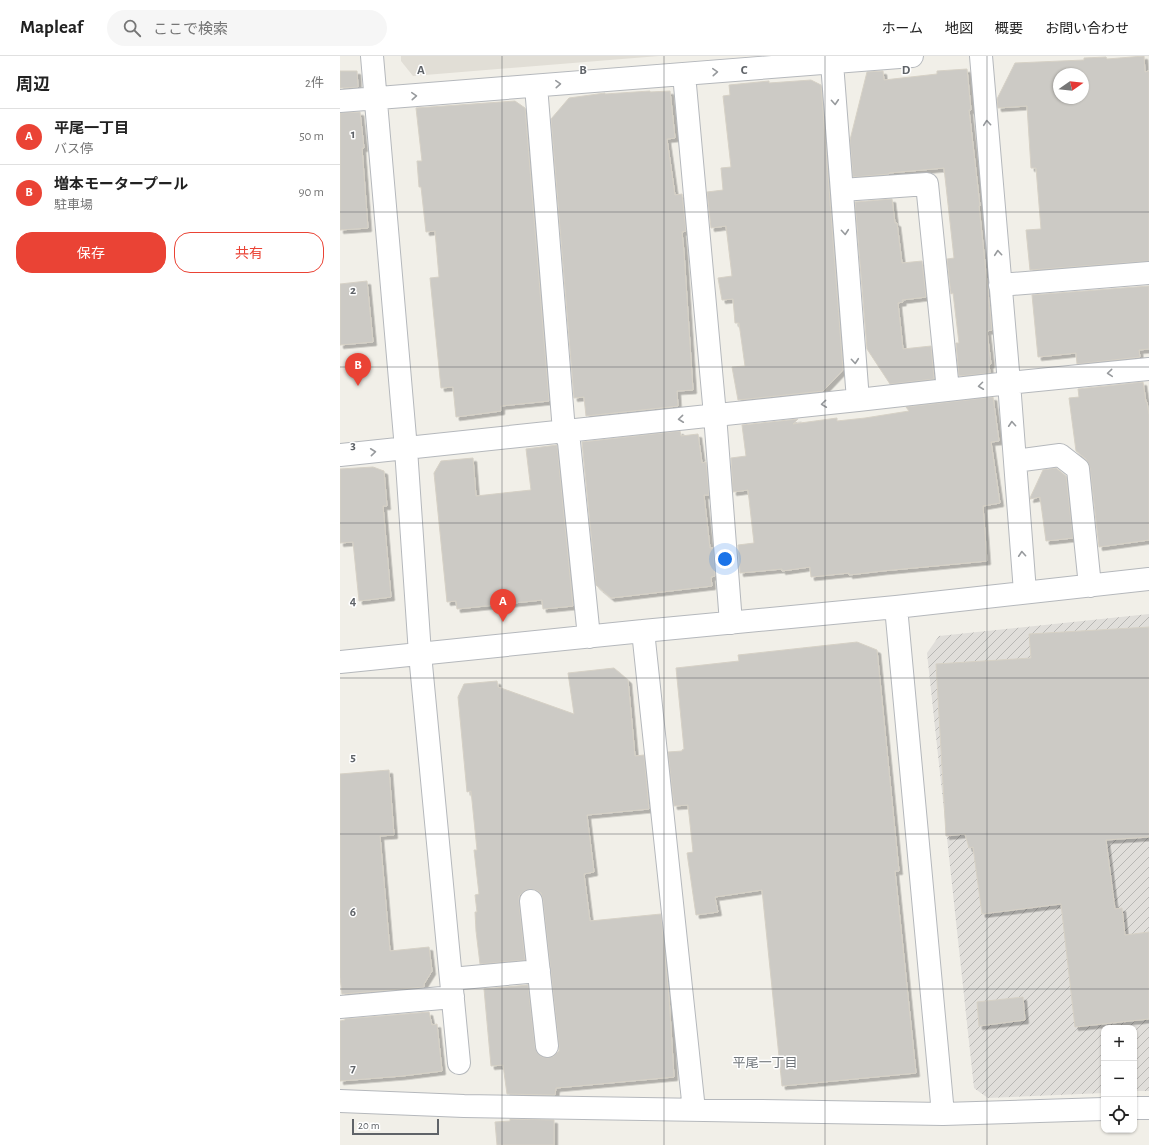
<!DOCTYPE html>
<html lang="ja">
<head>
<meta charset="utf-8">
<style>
	:root { --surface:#fff; --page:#f6f6f6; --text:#222; --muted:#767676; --line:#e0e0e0; --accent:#ea4335 }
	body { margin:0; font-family:"Alegreya Sans","Noto Sans JP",sans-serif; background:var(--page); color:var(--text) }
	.controls { position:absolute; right:12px; bottom:12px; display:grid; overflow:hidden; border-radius:8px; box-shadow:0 1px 3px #0004 }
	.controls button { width:36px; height:36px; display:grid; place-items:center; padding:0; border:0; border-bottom:1px solid var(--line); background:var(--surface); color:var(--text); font:20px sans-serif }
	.compass { position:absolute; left:713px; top:12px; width:36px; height:36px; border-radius:50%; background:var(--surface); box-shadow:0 1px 3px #0004; rotate:76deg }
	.scale { position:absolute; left:12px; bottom:10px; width:87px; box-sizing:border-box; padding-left:4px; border:2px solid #5f6368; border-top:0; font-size:11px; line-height:14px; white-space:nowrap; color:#5f6368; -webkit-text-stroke:3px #fff; paint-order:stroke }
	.you { position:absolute; left:385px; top:503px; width:14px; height:14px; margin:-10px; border:3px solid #fff; border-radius:50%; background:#1a73e8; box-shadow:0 0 0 6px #1a73e833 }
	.badge { display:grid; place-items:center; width:26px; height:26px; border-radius:50%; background:var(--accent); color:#fff; font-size:13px; font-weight:700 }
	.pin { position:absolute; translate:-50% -33px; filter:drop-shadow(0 1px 2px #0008) }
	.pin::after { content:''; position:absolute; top:21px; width:14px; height:12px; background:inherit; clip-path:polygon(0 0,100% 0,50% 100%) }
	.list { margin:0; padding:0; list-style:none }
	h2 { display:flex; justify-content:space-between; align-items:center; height:52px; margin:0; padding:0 16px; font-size:17px }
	h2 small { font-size:13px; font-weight:400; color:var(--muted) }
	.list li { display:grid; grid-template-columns:26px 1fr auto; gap:12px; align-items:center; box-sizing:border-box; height:56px; padding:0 16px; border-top:1px solid var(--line) }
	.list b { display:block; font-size:15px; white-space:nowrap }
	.list p { margin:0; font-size:13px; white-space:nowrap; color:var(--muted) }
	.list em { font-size:13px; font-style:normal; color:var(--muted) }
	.actions { display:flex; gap:8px; padding:12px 16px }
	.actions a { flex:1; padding:9px 0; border:1px solid var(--accent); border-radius:16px; text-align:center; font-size:14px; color:var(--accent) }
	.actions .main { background:var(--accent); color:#fff }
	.icon { flex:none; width:22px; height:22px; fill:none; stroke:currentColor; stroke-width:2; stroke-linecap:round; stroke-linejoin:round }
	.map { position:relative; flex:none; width:809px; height:1089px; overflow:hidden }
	header { display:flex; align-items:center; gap:24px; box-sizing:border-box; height:56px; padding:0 20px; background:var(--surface); border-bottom:1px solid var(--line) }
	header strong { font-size:19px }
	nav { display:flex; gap:22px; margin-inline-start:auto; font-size:14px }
	.search { width:280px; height:36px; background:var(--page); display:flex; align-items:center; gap:10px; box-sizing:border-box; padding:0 14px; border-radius:22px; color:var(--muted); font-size:15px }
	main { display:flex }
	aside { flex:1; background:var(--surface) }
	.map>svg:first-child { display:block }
	.industrial { fill:url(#industrial-furrows) }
	.education { fill:#e1ded6 }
	.building { fill:#cccac5; stroke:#d6d1c6; fill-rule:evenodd; filter:url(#shadow) }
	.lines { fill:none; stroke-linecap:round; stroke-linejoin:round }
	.minor-casing { stroke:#b5b8bc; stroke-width:24 }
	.minor { stroke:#fff; stroke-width:22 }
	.oneway { stroke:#979a9d }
	.grid { fill:none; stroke:#5f6368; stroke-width:1; stroke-opacity:0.55 }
	.labels { text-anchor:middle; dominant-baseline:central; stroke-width:3; stroke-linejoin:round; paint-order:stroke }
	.neighbourhood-label { font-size:13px; fill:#70757a; stroke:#fff }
	.grid-label { font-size:13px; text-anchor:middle; font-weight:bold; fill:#5f6368; stroke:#fff; stroke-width:3; stroke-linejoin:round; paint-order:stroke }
</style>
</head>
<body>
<header>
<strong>Mapleaf</strong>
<div class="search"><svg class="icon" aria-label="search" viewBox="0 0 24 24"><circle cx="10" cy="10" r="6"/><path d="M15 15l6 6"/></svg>ここで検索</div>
<nav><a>ホーム</a><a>地図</a><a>概要</a><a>お問い合わせ</a></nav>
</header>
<main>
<aside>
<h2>周辺<small>2件</small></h2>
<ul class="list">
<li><span class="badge">A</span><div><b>平尾一丁目</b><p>バス停</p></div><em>50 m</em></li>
<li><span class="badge">B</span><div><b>増本モータープール</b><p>駐車場</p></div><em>90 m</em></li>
</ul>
<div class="actions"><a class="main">保存</a><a>共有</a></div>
</aside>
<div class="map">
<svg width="809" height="1089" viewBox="0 0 809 1089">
	<defs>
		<pattern id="industrial-furrows" width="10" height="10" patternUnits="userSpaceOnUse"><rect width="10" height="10" fill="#e0deda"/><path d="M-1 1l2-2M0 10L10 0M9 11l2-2" fill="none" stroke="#b9b8b5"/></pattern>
		<filter id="shadow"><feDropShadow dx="3.5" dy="3.5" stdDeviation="0" flood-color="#0004"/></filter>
	</defs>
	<rect width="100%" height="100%" fill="#f1efe8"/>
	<!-- industrial -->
	<path class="industrial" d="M809,558V1035H794V972H764V1037L648,1042L634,1032L587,597L599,580Z"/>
	<!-- education -->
	<path class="education" d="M61,0H319L73,20L61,5Z"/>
	<!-- building -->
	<path class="building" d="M804,0L805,16L809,15V205L690,214L686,174L701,173L696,112H691L687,50L658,52L657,43L675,7L744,4V2L766,1L767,3ZM719,18H743V42H719Z
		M627,13L631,54H629L640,150H639L652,274L647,275L651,308L649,309L650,317L619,320L616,287H619L613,237L611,238L607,203L614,202L604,112L549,117V118L513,121L510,84L527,16L543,15L544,24L597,18V15Z
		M0,15H17L18,31L0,32Z
		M471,24L481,29L503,314L483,335L398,344L392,311L405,310L399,267H395L393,243L382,244L378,222L392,220L386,170L371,172L367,136L383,134L381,112L391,111L383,40L390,39L389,29L429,25V27Z
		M310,35V36L330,35L335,82L327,83L335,139L342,138L346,175L342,176L344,196L353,334L337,335L338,350L246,360L244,341L234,342L211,63L229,42L265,37V38Z
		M175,45L185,52L209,345L161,350V355L116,361L113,331L101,332L90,222L99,221L95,175L86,176L81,131H79L77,105H82L76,52Z
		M20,56L24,92H22L28,172L0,174V57Z
		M552,143L555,167H557L562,207L582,205L586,241L562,244L563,246L558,247L563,293L591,290L594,323L550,328L527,293L515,146Z
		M27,225L33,286L0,289V228Z
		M809,230V293L799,294L800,301L737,308L736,297L698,301L692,239Z
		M803,326L806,346H807L809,359V484L759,491L750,412L746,403L736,395L729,342L739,341L738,333Z
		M653,341L659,385L651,386L660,447L643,450L647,505L542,515L509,519V517L471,521L470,511L442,515V513L400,517L398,489L414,487L408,434L393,436L391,402L406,400L402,369L458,363L453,368L497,362V365L525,362L569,355L566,351Z
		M340,375L341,380L358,378L362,407L366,406L369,439H364L370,492H373L375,520L371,521L372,530L271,542L256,529L242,386Z
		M217,389L233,550L203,553L202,544L117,553L116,545L107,546L94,417L101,405L133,402L136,440L191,434L186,393Z
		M33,411L44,415L47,450H43L51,541L19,545L13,486L0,487V413Z
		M716,412L726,420L733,482L706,485L700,441L690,443V442L703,414Z
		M809,571V781L766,784L775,853L782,852L785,879L809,876V963L735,971L721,848L642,858L633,791L629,792L625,778L606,780L596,608L691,602L689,578Z
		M517,586L537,594L559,815H555L576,1017L442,1030L422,834L375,841L378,856L356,859L347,797L353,796L348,749L334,750L328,696L342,695V694L344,693L336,612L399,605L398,599Z
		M274,612L288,624L295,700L304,699L309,753L247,759L254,816L244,818L250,865L321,858L329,941L334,1021L216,1032L215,1039L167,1038L163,1009L151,1010L144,933L188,929L195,991L197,997L202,1001L208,1002L214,1000L219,995V989L203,844L201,837L196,834L190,833L184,835L179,840V846L185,904L140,908L136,875L135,856H137L135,839L139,838L134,794H137L131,735L127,736L118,641L124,628L157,625L158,631L234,658L228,617Z
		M49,714L54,779L40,780L50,895L89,891L92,915L84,928V931L2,938L0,921V718Z
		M683,941L685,964L639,970L637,946Z
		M89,956L92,969L97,968L102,1015L62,1020L0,1025V965L5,964V963Z
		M170,1063L214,1064V1089H157L155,1066L170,1065Z"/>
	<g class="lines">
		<!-- minor casing -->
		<g class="minor-casing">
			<path id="minor" d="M32,0L66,393L80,598L119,1007
				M641,0L669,327L685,536
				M492,7L518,344
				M344,18L375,359L391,567
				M196,30L224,375L229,386L249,581
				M0,45L572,0
				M502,134L587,128L608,334
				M660,229L809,217
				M0,399L518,344L669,327L809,313
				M675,405L720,399L738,413L750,530
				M556,551L603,1058
				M303,575L354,1054
				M0,606L303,575L556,551L809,523
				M191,845L207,990
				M111,923L199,915
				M0,951L113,941
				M0,1045L124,1050L603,1058L764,1053
				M794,1052H809"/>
		</g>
		<!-- minor -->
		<use href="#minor" class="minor"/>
	</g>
	<!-- one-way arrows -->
	<defs><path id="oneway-chevron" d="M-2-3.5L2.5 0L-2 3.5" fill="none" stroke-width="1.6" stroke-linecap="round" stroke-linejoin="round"/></defs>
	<g class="oneway">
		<use href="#oneway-chevron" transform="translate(375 16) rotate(-4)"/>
		<use href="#oneway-chevron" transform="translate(218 28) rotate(-4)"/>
		<use href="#oneway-chevron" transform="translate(74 40) rotate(-4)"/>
		<use href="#oneway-chevron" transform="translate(495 46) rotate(86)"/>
		<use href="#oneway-chevron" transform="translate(647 67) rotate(-95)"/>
		<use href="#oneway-chevron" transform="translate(505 176) rotate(85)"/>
		<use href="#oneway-chevron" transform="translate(658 197) rotate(-95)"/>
		<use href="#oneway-chevron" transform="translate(515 305) rotate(85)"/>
		<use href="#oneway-chevron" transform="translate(770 317) rotate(175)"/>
		<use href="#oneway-chevron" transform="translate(641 330) rotate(173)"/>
		<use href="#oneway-chevron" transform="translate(484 348) rotate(174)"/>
		<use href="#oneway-chevron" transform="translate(341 363) rotate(174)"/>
		<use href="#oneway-chevron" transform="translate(672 368) rotate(-94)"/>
		<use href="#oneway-chevron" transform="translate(33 396) rotate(-6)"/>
		<use href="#oneway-chevron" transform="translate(682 498) rotate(-94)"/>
	</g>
	<!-- grid -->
	<path class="grid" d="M162,0V1089M324,0V1089M485,0V1089M647,0V1089M0,156H809M0,311H809M0,467H809M0,622H809M0,778H809M0,933H809"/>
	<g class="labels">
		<!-- neighbourhood labels -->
		<g class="neighbourhood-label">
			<text x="425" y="1007">平尾一丁目</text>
		</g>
	</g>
	<g class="grid-label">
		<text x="81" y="18">A</text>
		<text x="243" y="18">B</text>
		<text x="404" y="18">C</text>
		<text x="566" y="18">D</text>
		<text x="13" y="82">1</text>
		<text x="13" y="238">2</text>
		<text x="13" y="393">3</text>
		<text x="13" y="549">4</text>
		<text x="13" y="705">5</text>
		<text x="13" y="860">6</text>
		<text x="13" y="1016">7</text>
	</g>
</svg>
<div class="controls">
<button>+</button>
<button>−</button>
<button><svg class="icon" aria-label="locate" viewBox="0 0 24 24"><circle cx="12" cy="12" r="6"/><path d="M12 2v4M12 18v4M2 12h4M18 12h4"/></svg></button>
</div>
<svg class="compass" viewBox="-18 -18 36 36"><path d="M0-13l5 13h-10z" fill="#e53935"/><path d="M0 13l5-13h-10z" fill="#767676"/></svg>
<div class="scale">20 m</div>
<div class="you"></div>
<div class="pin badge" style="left:163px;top:566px">A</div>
<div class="pin badge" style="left:18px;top:330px">B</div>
</div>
</main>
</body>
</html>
